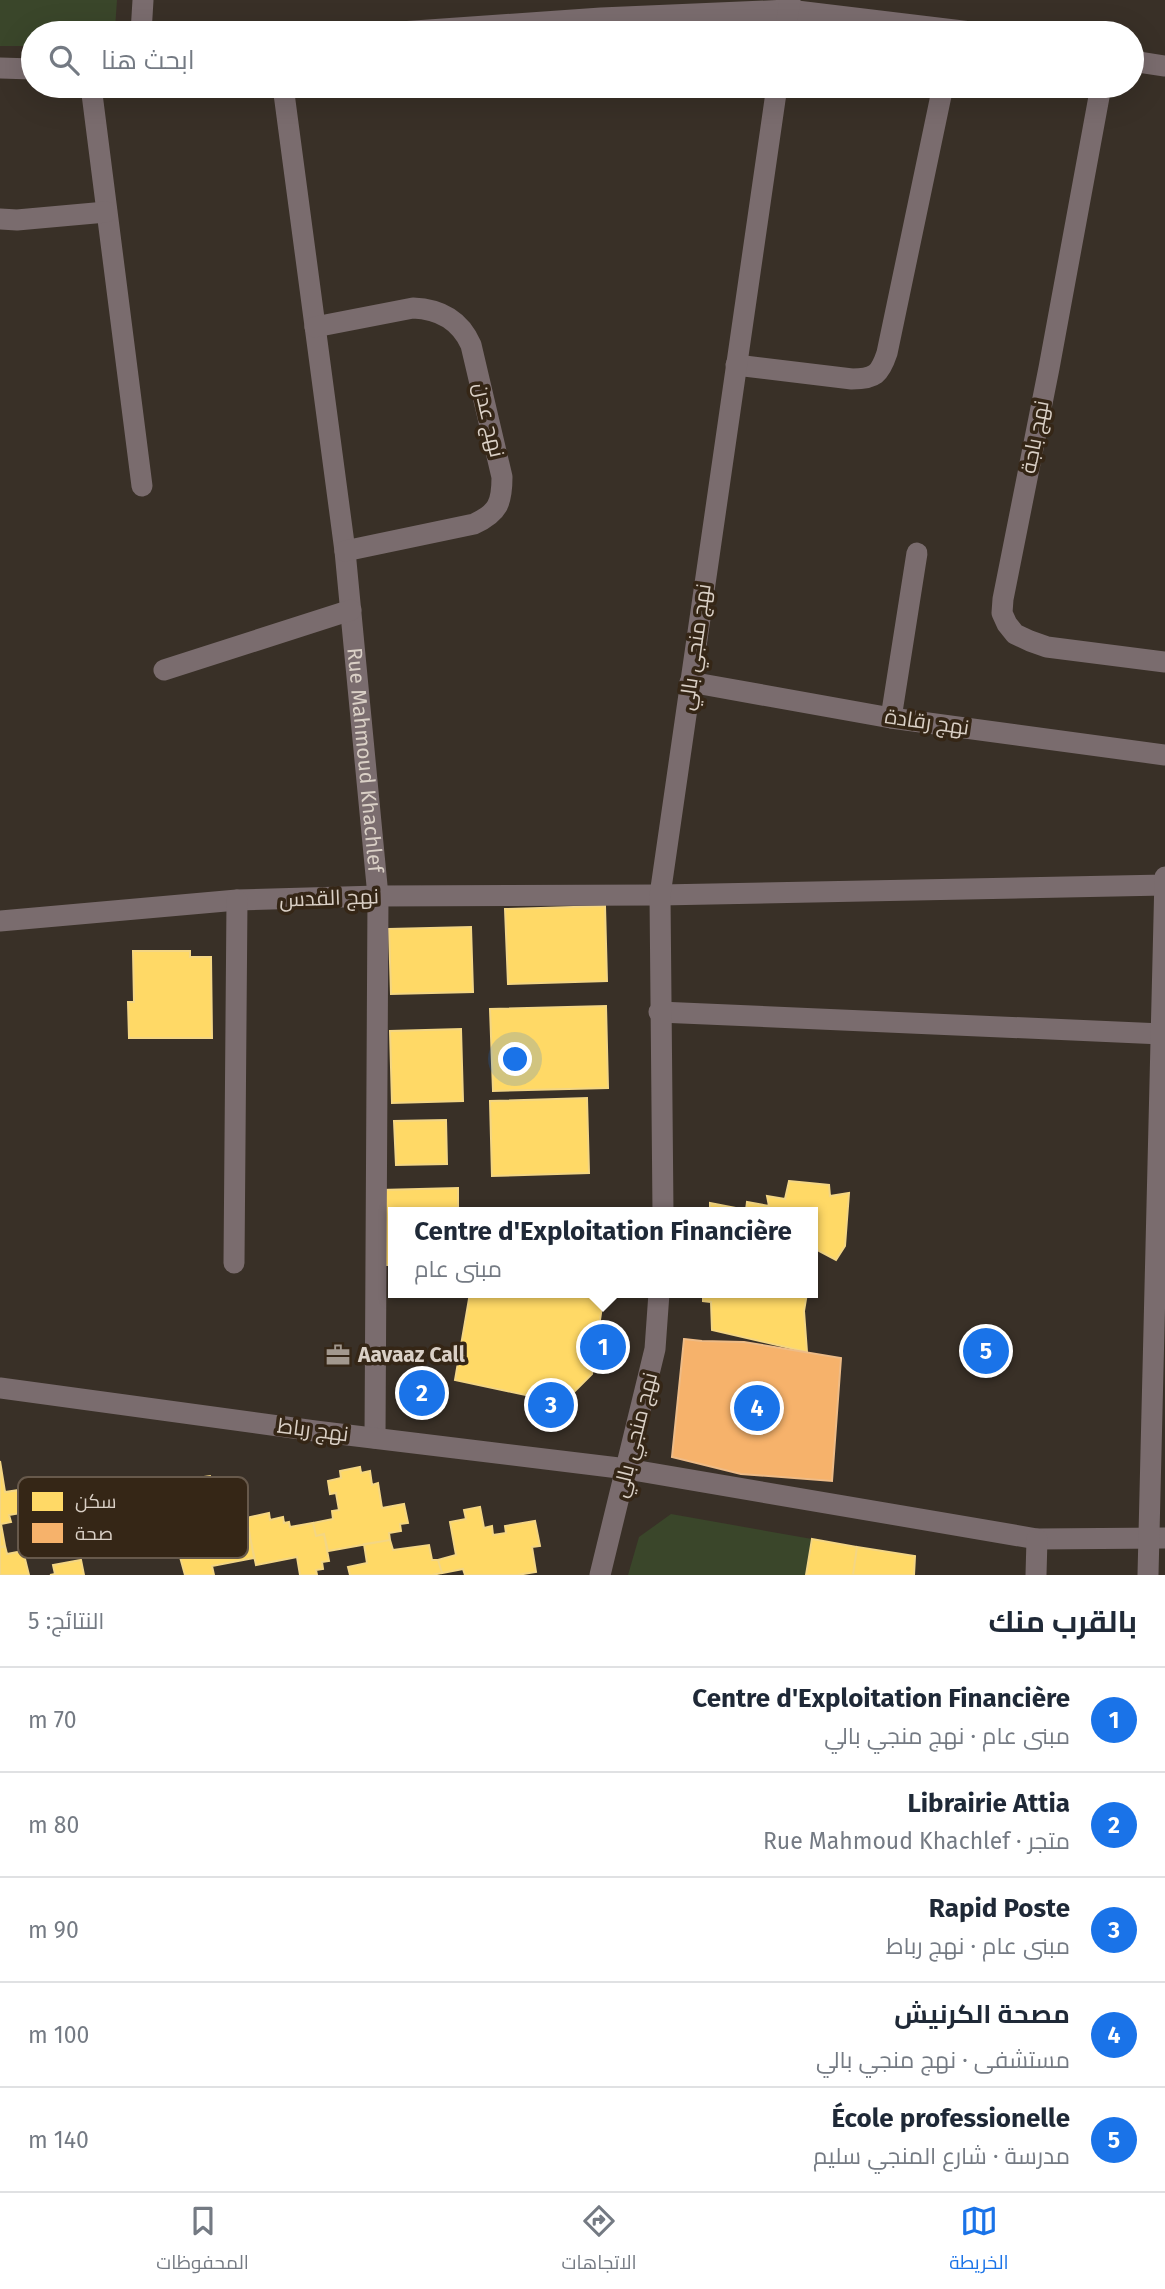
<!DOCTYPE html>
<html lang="ar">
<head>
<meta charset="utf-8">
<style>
	:root { --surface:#fff; --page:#f6f6f7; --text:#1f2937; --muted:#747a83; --line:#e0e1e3; --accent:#1a73e8 }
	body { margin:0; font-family:"Fira Sans",Cairo,sans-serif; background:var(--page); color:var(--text); direction:rtl }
	.you { position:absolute; left:516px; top:1060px; width:24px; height:24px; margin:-18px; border:5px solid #fff; border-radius:50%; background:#1a73e8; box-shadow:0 0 0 10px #1a73e833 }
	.badge { display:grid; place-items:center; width:46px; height:46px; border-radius:50%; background:var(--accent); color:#fff; font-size:23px; font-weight:700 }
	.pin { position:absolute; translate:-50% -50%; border:4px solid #fff; box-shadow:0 2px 7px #0006 }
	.popup { position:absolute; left:388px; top:1207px; width:430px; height:91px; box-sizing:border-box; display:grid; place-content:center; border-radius:0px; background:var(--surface); filter:drop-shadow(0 2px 5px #0005); font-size:23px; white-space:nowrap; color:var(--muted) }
	.popup b { font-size:26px; color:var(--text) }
	.popup::after { content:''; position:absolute; left:50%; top:100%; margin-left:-14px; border:14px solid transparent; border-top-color:var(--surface) }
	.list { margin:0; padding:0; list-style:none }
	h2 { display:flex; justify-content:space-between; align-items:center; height:91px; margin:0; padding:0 28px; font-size:30px }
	h2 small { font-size:23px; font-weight:400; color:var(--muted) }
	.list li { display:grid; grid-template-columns:46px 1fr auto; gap:21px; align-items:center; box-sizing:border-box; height:105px; padding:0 28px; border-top:2px solid var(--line) }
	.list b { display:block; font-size:26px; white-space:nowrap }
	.list p { margin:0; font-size:23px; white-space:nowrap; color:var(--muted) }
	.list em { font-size:23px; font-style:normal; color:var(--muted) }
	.icon { flex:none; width:38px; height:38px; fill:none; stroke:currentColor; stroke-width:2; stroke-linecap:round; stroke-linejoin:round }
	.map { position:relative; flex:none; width:1165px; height:1575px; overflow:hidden; direction:ltr }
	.search { position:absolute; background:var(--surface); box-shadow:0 7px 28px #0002; left:21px; right:21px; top:21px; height:77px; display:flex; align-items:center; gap:18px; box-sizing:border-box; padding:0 24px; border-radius:38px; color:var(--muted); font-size:26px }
	.sheet { height:616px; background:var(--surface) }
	nav { display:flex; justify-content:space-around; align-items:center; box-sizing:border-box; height:98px; border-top:2px solid var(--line); background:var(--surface); font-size:19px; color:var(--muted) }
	nav a { display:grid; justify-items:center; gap:4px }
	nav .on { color:var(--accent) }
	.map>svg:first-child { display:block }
	.green { fill:#3a462a }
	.homes { fill:#ffd966; stroke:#f4d683; stroke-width:2 }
	.health { fill:#f6b26b; stroke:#eebb86; stroke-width:2 }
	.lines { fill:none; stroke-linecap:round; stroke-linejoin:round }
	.minor { stroke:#7a6c6e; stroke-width:21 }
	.labels { text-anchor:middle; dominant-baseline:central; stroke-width:7; stroke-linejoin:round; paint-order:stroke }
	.street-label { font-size:21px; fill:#dad0c6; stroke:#352616 }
	.poi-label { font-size:21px; font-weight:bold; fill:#dad0c6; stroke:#352616; text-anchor:start }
	.key { fill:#352616; stroke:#67594b; stroke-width:2 }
	.key-label { font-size:19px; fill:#dad0c6 }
</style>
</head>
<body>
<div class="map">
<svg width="1165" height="1575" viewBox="0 0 1165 1575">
	<rect width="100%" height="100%" fill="#393027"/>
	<!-- green -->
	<path class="green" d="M0,0H117L115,29L110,33H33V46H0Z
		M671,1514L812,1539L806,1575H628L639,1537Z"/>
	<!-- homes -->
	<path class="homes" d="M605,906L607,981L508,984L505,909Z
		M471,927L473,992L391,994L389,929Z
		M133,951H190V957H211L212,1038H129L128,1002H134Z
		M606,1006L608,1088L493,1091L490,1009Z
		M461,1029L463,1101L392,1103L390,1031Z
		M587,1098L589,1173L492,1176L490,1101Z
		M446,1120L447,1164L396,1165L394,1121Z
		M789,1181L829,1185L830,1196L849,1193L845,1246L836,1260L819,1251L813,1243V1212H710V1203L746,1210L747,1202L769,1206L767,1196L785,1199Z
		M458,1188V1212H393V1265H382L380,1190Z
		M470,1293H604L592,1374L563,1403L455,1380Z
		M703,1293H807L804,1311L807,1352L712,1330L711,1302L703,1301Z
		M0,1461L5,1492L26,1489L28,1505L20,1507L21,1513L9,1515L11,1522L1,1524L5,1546L0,1547Z
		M360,1467L361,1473L370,1471L372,1485L378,1483L382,1508L404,1504L408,1523L400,1524L401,1531L389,1533L390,1540L328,1551L324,1534L316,1536L313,1523L333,1519L332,1511L339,1510L336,1493L330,1494L328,1481L341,1478L340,1471Z
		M210,1476L220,1520L227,1518L229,1529L248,1525L254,1558L212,1566L214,1575H185L180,1557L168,1558L167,1552L158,1553L155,1538L177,1533L170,1495L192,1492L189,1479Z
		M480,1507L484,1528L492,1526L493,1535L506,1533L505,1526L535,1521L540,1546L532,1547L536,1572L517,1575H465L463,1569L442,1573L438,1560L456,1555L450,1522L466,1519L464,1510Z
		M269,1513L270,1520L283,1517L284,1523L289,1522L290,1527L313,1523L316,1536L324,1534L329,1561L322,1562L323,1569L316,1570L317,1575H300L297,1557L256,1565L246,1518Z
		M812,1539L857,1547L853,1575H806Z
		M390,1540L393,1550L429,1545L432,1560H438L442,1573L432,1575H350L348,1567L367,1563L364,1544Z
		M5,1546L7,1554L23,1551L29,1575H0V1547Z
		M857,1547L915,1556L914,1575H853Z
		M81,1560L84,1575H50L55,1574L53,1565Z"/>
	<!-- health -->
	<path class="health" d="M684,1339L702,1341L744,1342L841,1358L832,1481L741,1474L672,1457Z"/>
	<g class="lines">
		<!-- minor -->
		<g class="minor">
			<path d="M141,33L143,0"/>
			<path d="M386,33L601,18L789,10L979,33"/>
			<path d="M785,33L790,0"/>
			<path d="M1132,61L1165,66"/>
			<path d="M0,68L33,69"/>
			<path d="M91,86L142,486"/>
			<path id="s1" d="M283,86L345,551L378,896L375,1438"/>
			<path d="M1101,86L1049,368L1003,599L1002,613L1007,624L1015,634L1030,641L1047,647L1165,662"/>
			<path d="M0,219L17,220L106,212"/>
			<path d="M315,327L413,308C440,309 460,320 471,345L502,477C502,503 498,513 474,524L345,551"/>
			<path d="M736,365L852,379C875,379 880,374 887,353L943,86"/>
			<path d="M164,670L351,610"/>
			<path d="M690,682L891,718L1165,755"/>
			<path d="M891,718L917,553"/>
			<path d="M0,921L237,900L378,896L660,895L1165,885"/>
			<path d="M659,1012L1162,1034"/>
			<path d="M663,1212L660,895L777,86"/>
			<path d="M234,1263L237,900"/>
			<path d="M0,1388L315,1431L627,1469L1037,1539L1165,1538"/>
			<path d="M600,1575L655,1349L659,1293"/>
			<path d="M1036,1575L1037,1539"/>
			<path d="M1148,1575L1165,877"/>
		</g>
	</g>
	<!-- icons -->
	<defs>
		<g id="office-bare" transform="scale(1.89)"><path d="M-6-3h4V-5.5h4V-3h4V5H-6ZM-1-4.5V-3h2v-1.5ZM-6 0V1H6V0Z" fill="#a2988e" stroke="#352616" stroke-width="2.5" paint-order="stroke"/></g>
	</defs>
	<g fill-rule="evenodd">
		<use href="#office-bare" x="338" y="1355"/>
	</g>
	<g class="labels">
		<!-- street labels -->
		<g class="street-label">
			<text transform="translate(489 420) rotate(77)">نهج عدن</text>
			<text transform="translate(1035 437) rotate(-79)">نهج باجة</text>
			<text transform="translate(695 647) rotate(-82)">نهج منجي بالي</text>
			<text transform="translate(927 722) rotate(8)">نهج رقادة</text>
			<text stroke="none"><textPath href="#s1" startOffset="679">Rue Mahmoud Khachlef</textPath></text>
			<text transform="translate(329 898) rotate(-2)">نهج القدس</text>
			<text transform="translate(313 1430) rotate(7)">نهج رباط</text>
			<text transform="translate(635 1435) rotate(-76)">نهج منجي بالي</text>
		</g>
		<!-- poi labels -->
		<g class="poi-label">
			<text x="358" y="1355">Aavaaz Call</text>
		</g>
	</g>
	<!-- legend -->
	<rect x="18" y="1477" width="230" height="81" rx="10" class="key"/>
	<rect x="32" y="1492" width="31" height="19" fill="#ffd966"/>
	<rect x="32" y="1523" width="31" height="20" fill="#f6b26b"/>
	<g class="key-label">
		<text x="75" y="1508">سكن</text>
		<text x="75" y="1540">صحة</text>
	</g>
</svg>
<div class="you"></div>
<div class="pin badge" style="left:603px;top:1347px">1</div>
<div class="popup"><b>Centre d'Exploitation Financière</b>مبنى عام</div>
<div class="pin badge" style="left:422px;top:1393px">2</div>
<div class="pin badge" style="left:551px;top:1405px">3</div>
<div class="pin badge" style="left:757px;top:1408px">4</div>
<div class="pin badge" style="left:986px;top:1351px">5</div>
<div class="search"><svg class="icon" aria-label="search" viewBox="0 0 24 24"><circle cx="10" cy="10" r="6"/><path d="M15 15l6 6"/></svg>ابحث هنا</div>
</div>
<section class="sheet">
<h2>بالقرب منك<small>النتائج: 5</small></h2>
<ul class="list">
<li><span class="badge">1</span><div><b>Centre d'Exploitation Financière</b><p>مبنى عام · نهج منجي بالي</p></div><em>70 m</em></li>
<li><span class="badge">2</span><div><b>Librairie Attia</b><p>متجر · Rue Mahmoud Khachlef</p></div><em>80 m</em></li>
<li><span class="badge">3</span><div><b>Rapid Poste</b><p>مبنى عام · نهج رباط</p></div><em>90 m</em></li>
<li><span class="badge">4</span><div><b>مصحة الكرنيش</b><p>مستشفى · نهج منجي بالي</p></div><em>100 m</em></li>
<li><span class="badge">5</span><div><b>École professionelle</b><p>مدرسة · شارع المنجي سليم</p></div><em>140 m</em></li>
</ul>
</section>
<nav>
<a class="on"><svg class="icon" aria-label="map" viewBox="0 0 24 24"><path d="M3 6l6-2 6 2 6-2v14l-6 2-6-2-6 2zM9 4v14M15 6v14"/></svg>الخريطة</a>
<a><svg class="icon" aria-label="directions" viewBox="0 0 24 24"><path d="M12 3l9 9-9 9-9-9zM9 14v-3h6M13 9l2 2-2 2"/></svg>الاتجاهات</a>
<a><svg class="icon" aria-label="saved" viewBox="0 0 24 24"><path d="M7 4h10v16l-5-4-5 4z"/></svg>المحفوظات</a>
</nav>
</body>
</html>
